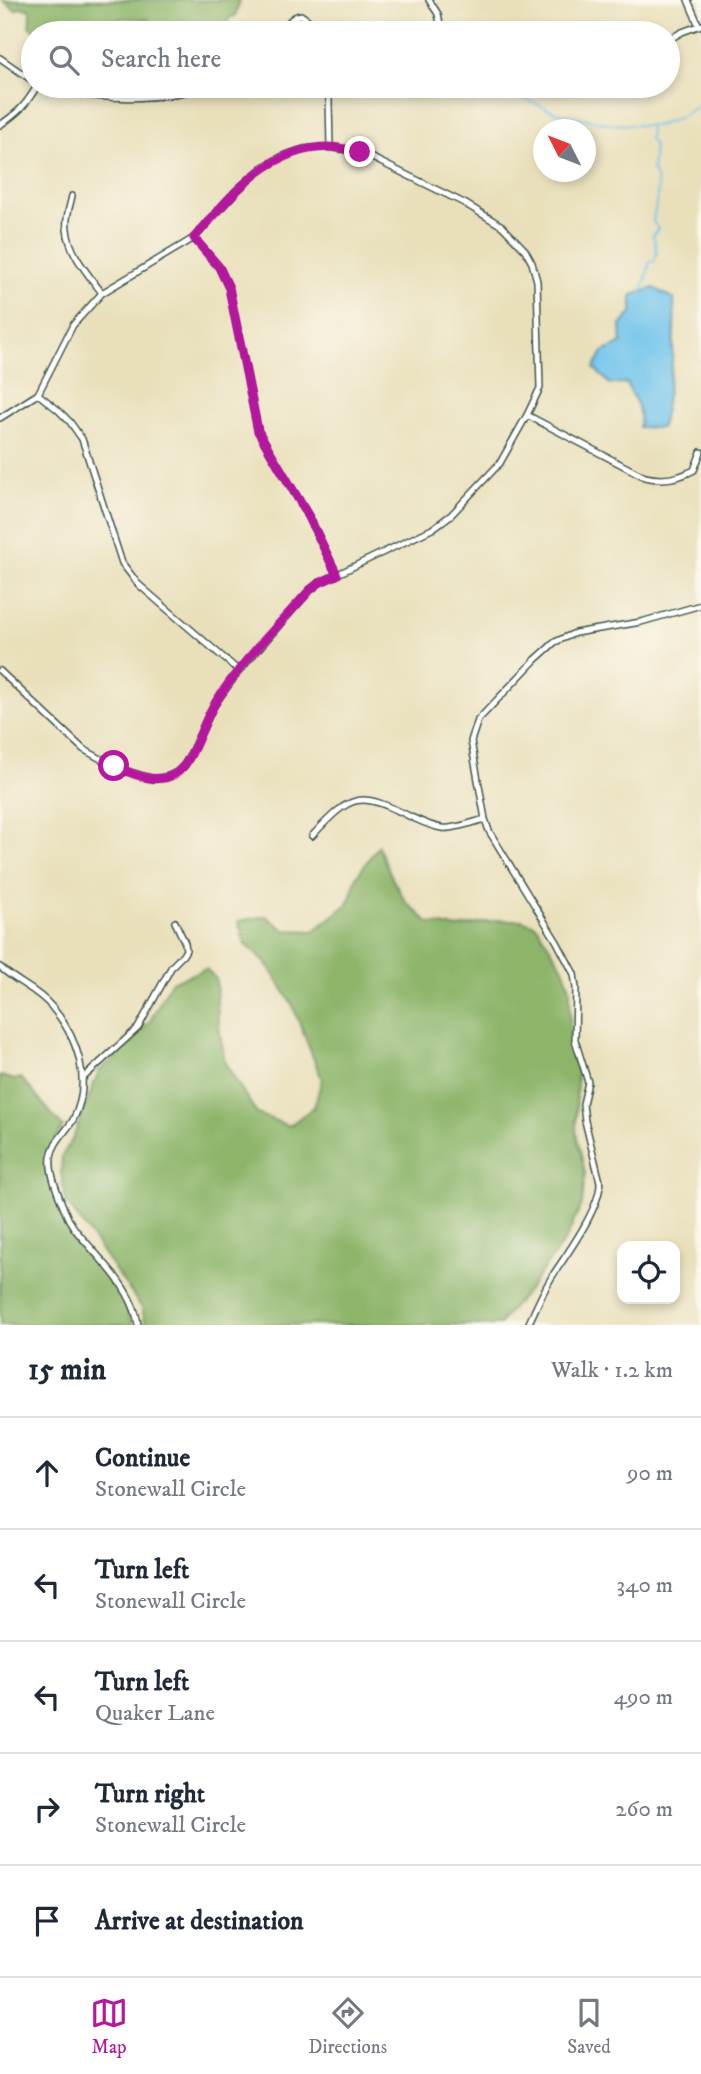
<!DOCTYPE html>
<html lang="en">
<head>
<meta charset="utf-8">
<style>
	:root { --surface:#fff; --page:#f6f6f7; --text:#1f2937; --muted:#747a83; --line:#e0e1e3; --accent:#b5179e }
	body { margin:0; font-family:"IM FELL DW Pica",serif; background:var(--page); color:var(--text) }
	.controls { position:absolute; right:21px; bottom:21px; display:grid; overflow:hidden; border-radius:14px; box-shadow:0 4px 10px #0003 }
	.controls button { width:63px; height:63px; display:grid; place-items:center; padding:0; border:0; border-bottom:2px solid var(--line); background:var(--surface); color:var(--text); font:35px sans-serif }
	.compass { position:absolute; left:533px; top:119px; width:63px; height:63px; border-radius:50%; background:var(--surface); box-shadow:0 4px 10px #0003; rotate:312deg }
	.stop { position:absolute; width:21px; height:21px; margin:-16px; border:5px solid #b5179e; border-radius:50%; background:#fff }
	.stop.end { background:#b5179e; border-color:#fff; box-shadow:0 2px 7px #0008 }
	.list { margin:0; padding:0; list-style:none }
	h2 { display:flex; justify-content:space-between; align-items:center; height:91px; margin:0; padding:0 28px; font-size:30px }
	h2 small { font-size:23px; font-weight:400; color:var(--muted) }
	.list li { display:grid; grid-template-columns:46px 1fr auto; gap:21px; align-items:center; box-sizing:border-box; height:112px; padding:0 28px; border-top:2px solid var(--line) }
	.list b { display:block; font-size:26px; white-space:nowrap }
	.list p { margin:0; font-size:23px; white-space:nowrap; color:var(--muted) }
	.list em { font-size:23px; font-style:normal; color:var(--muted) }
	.icon { flex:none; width:38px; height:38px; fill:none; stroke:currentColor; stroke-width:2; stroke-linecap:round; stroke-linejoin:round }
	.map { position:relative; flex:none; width:701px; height:1325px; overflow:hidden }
	.search { position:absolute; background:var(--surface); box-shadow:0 4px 10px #0003; left:21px; right:21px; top:21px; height:77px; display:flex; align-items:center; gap:18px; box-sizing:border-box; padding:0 24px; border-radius:38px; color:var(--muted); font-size:26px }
	.sheet { height:651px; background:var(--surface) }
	nav { display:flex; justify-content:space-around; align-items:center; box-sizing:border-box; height:98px; border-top:2px solid var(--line); background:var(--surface); font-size:19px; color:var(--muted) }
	nav a { display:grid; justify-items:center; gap:4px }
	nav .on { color:var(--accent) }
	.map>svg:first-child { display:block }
	.forest { fill:#8db56b; stroke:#567950; stroke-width:2 }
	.water { fill:#6ec3eb; stroke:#468090; stroke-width:2 }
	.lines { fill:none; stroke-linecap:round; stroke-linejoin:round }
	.stream { stroke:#6ec3eb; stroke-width:2 }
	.minor-casing { stroke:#3d5548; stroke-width:8 }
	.minor { stroke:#fff; stroke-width:5 }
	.route { stroke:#b5179e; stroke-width:9 }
</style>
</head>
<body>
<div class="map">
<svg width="701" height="1325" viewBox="0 0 701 1325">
	<rect width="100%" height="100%" fill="#fbf7ec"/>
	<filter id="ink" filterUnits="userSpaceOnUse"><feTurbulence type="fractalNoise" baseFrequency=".0143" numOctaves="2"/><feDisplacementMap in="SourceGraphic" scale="14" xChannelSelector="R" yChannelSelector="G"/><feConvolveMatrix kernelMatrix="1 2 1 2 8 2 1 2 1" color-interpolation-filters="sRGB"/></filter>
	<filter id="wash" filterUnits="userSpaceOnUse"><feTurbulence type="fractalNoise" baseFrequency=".00686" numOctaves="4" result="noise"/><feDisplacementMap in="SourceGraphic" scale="28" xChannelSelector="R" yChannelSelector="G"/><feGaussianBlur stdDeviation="1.57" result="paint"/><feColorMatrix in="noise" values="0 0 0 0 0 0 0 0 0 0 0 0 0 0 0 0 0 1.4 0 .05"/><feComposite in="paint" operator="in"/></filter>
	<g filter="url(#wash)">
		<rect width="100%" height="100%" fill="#e9e0bb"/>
		<!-- forest -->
		<path class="forest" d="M2,0H240L235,16L229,18L228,22L230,29L245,30L249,33H167L147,19L120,18L115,33H72L67,29L53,27L45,33H38L29,26L31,15L30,10L21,7L16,10Z
			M378,846L393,880L406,902L429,923L458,928L496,920H521L536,925L563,968L570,988V1046L577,1072L576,1133L585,1173L582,1204L567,1237L529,1289L503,1319L500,1325H146L142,1308L66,1201L61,1173L62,1156L73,1138L99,1071L125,1049L150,1021L171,982L206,969L216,979L218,1020L225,1063L257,1114L289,1126L314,1107L322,1080L292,1004L267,964L245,944L238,921L266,916L285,930L314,931L348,904L357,876Z
			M0,1076L15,1080L21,1078L63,1127L51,1145L47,1159L54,1196L66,1228L120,1293L133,1325H0Z"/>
		<!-- water -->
		<path class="water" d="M654,288L674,299C676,343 670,384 661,428L639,427C642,409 634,398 626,383L610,384L594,368L603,352L622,343L621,325L632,313V295Z"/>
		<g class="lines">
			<!-- stream -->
			<path class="stream" d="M382,86H389
				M495,86L555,112L610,124L656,126L676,119L701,104
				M643,291L650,262L654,261L657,253L653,235L658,229L653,222C655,205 663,185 652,170L654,145L649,139L650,128"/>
		</g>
	</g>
	<g filter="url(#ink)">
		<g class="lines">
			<!-- minor casing -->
			<g class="minor-casing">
				<path id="minor" d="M429,0L438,14L442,33
					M688,0L699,26
					M279,33C287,26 290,16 301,15L327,33
					M668,40L682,32L701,25
					M0,58L33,81
					M42,86C87,100 160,103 205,86
					M327,86L329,100L330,147
					M558,86C573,91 590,90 605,86
					M0,125C18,113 26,105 37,86
					M72,196C70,206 65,218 67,229C69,253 88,274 102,293
					M194,238L219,267L229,288L258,431L309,517L337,575
					M38,394L58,410L70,422L82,439L122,563L138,584L239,671
					M527,415L645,477C662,481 678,479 694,470L701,452
					M0,418L38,394L73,325L102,293L194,238L236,191L263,167L283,156L304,149L330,147L360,152L464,203L502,226L525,250L532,263L537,281L540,388L527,415L500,463L451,515L432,529L319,583L310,590L239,671L214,705L185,765L177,772L167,777L154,779L119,769L83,749L0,671
					M312,836C352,793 359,791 411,817C420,821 432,827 442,828C452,830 474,822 485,819
					M0,967C16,982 37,989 51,1006C78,1037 93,1082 73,1120C66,1132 53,1142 51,1157C49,1173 58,1194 64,1209C71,1229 85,1240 98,1256C115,1274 135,1300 138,1325
					M83,1078L138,1028L172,966L183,955L186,950L185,943L175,922
					M528,1325C536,1308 543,1291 553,1275C567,1254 601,1207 600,1182L585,1121L583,1104L588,1082L575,1040L576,988L574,974L557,942L489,831L485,819L471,741L478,720L535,660L555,642L575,633L641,622L701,605"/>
			</g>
			<!-- minor -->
			<use href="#minor" class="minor"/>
		</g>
	</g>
	<g class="lines" filter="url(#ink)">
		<!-- route -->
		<path class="route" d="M114,766C133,774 155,785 175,774C193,763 202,724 214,705C240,663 277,627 310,590L319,583L337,575L309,517L258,431L229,288L219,267L194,238C231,196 267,148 328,147C338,147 350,150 360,152"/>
	</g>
</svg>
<div class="controls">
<button><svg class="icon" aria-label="locate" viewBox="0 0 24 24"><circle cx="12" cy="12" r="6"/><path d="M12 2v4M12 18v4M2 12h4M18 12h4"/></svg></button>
</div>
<svg class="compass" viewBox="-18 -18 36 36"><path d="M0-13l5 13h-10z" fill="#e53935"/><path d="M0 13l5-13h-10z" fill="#747a83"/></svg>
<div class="stop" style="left:114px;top:766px"></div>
<div class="stop end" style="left:360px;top:152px"></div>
<div class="search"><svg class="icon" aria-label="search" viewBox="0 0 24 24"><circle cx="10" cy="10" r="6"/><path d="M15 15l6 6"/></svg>Search here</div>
</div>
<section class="sheet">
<h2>15 min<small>Walk · 1.2 km</small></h2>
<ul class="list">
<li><svg class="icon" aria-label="ahead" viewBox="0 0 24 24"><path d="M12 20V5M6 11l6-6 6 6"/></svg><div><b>Continue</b><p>Stonewall Circle</p></div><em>90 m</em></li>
<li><svg class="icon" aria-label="left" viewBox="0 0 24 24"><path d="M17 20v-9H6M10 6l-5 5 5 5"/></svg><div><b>Turn left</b><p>Stonewall Circle</p></div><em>340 m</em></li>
<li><svg class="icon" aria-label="left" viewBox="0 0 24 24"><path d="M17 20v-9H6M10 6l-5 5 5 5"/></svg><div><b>Turn left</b><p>Quaker Lane</p></div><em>490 m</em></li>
<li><svg class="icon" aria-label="right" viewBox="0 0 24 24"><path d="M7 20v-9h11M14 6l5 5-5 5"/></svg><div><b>Turn right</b><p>Stonewall Circle</p></div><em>260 m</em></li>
<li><svg class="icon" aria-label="arrive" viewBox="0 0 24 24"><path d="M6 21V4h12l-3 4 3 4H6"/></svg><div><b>Arrive at destination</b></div></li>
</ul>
</section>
<nav>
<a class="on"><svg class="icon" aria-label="map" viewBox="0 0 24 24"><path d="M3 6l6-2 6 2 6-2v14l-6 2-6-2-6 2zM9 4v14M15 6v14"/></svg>Map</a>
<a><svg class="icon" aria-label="directions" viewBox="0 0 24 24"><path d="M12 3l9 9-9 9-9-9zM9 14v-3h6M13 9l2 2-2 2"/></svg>Directions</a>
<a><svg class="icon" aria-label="saved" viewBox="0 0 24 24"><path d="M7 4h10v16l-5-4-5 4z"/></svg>Saved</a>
</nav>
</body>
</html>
